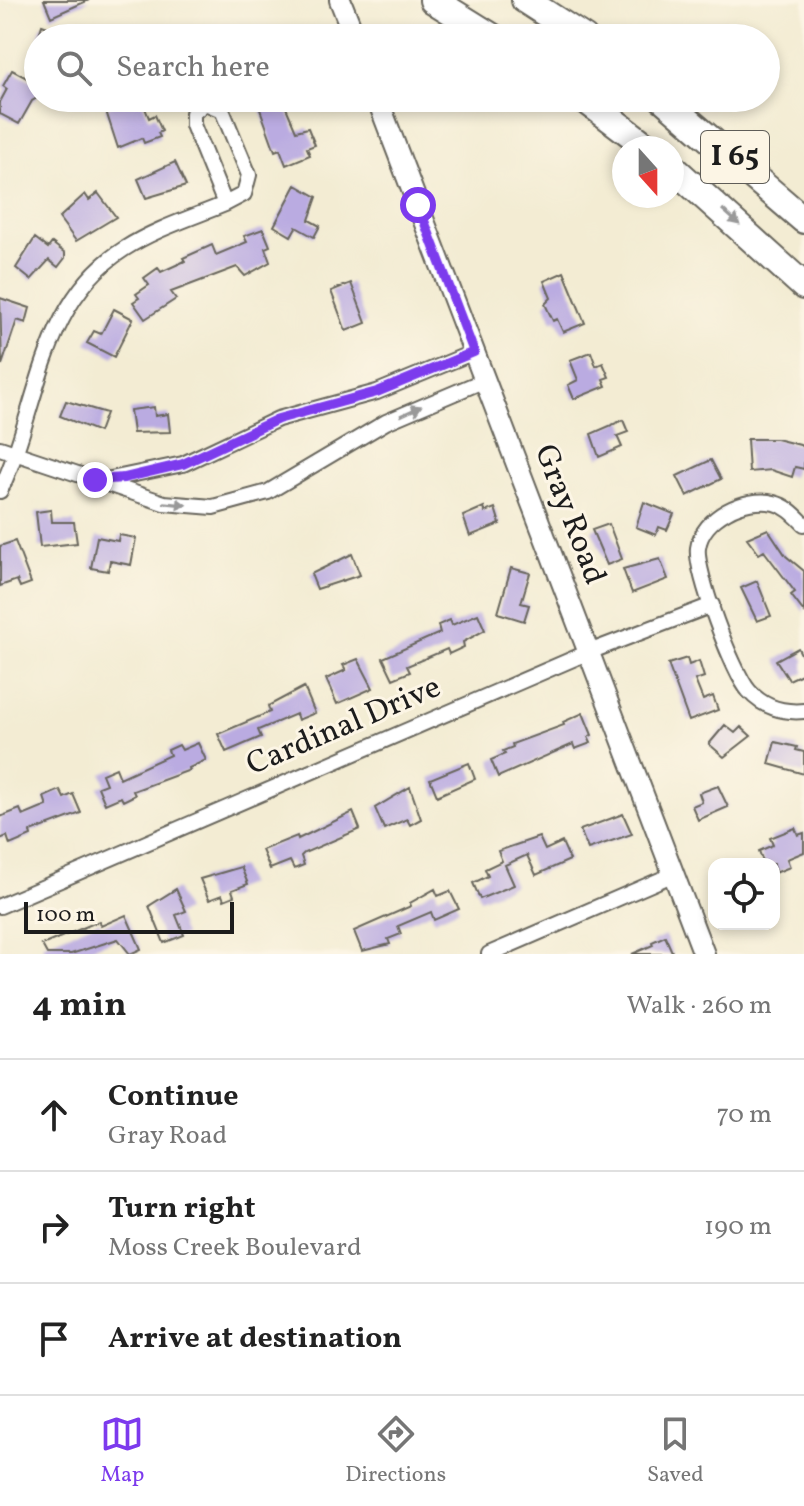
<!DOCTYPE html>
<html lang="en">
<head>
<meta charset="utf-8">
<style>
	:root { --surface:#fff; --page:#f6f6f6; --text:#222; --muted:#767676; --line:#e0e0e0; --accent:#7c3aed }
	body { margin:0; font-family:Vollkorn,serif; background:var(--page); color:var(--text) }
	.controls { position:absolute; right:24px; bottom:24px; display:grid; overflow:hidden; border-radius:16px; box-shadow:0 4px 12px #0003 }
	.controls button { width:72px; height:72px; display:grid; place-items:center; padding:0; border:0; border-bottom:2px solid var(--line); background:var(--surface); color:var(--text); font:40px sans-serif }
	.compass { position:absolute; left:612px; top:136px; width:72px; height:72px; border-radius:50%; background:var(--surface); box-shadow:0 4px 12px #0003; rotate:159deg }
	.scale { position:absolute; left:24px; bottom:20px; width:210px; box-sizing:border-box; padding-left:8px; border:4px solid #1c1c1c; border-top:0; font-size:22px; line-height:28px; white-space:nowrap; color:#1c1c1c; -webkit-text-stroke:6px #fcf5e5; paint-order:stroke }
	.stop { position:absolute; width:24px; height:24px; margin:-18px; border:6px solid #7c3aed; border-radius:50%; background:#fff }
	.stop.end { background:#7c3aed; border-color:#fff; box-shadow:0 2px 8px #0008 }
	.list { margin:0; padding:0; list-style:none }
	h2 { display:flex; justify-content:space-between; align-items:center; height:104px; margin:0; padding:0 32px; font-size:34px }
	h2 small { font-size:26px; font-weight:400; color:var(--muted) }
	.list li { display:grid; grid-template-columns:52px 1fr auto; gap:24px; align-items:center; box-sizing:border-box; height:112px; padding:0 32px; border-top:2px solid var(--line) }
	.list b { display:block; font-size:30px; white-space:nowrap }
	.list p { margin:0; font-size:26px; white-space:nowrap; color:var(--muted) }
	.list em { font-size:26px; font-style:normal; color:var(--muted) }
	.icon { flex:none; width:44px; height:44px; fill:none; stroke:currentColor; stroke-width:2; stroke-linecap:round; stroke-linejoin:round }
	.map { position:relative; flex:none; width:804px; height:954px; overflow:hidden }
	.search { position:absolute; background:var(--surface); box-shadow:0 4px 12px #0003; left:24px; right:24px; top:24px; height:88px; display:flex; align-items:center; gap:20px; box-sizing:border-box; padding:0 28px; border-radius:44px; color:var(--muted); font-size:30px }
	.sheet { height:440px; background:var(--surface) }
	nav { display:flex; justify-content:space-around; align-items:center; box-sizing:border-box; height:112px; border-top:2px solid var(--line); background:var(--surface); font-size:22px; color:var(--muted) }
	nav a { display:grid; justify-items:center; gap:4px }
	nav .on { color:var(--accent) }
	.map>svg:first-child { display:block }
	.building { fill:#baabe1 }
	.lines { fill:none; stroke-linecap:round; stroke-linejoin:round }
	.street-casing { stroke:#67655c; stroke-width:18 }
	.secondary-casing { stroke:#67655c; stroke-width:24 }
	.highway-casing { stroke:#67655c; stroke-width:30 }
	.street { stroke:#fff; stroke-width:14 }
	.secondary { stroke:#fff; stroke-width:20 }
	.highway { stroke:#fff; stroke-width:26 }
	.oneway { fill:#999 }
	.route { stroke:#7c3aed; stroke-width:10 }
	.labels { text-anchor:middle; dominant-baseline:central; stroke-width:6; stroke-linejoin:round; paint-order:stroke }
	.shield { fill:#fcf5e5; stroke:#5f5d58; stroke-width:2 }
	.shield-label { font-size:30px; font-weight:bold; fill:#1c1c1c }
	.street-label { font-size:32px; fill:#1c1c1c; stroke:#fcf5e5 }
</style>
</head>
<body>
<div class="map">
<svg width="804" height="954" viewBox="0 0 804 954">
	<rect width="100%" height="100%" fill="#fcf5e5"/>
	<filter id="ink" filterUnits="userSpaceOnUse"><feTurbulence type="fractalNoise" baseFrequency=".0125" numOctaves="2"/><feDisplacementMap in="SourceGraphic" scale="16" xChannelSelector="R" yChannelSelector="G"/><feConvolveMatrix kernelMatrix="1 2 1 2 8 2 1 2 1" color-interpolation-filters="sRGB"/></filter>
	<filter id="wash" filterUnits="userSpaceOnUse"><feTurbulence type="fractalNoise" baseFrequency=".006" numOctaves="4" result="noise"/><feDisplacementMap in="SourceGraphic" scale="32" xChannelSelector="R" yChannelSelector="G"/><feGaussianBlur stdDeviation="1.8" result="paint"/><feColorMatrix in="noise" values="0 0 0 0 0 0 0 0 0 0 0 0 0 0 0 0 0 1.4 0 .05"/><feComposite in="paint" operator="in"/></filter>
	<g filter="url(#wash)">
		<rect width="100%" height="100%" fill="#f3ecd3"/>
		<g id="blocks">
			<!-- building -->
			<path class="building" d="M44,0H89L51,17Z
				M42,25L73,36V38H38Z
				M12,70L38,84L37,98L32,101L19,124L0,114V102L7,89L3,86Z
				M130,98H141L149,118L155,115L162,131L158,133L160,137L144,143L142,138L118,148L105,108Z
				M256,98H282L296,131L308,128L315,145L307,148L310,155L286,165L280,149L275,151Z
				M175,162L186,186L146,198L138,179Z
				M296,185L317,197L309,220L320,226L314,237L296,227L291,236L274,226Z
				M98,193L116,217L76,241L59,218L85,194L89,200Z
				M263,229L270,246L265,248L270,262L245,276L237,267L171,292L176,299L145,319L133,302L139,298L136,294L149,285L144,278L158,268L161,272L185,261L183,258L212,245L216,255L247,242L244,236Z
				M35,238L48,248L52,243L65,253V258L58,267L49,260L31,280L16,268Z
				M564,272L585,323L563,332L557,319L553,321L545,304L551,298L544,281Z
				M351,283L366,323L346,331L331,291Z
				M0,298L30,308L26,323L17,320L2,365Z
				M114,309L133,319L114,357L87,343L94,331L101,334Z
				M591,352L596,366L603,363L609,377L603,379L606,386L574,399L568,385L578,380L570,360Z
				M66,401L106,413L99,432L60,416Z
				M154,407L155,416L168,414L170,432L133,433L130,410Z
				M623,420L628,432L617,436L622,447L599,457L591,434Z
				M747,439H776L800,445L804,448V469L795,467L792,477L771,470L749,472Z
				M711,460L721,479L687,496L677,476Z
				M644,502L674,514L667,530L659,527L656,535L636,527Z
				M484,507L485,512L495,508L500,524L470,536L463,516Z
				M51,510L52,522H74L77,543L40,547L36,512Z
				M609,524L622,559L607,565L592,530Z
				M768,529L786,556L804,571V612L791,595L795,592L764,551L759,554L747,538Z
				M119,535L136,538L131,565L110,561L108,571L91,568L97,537L118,541Z
				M15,541L31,583L20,587L17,580L0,586V546Z
				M352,554L360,575L317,589L311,574Z
				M660,559L668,579L632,593L623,569Z
				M511,568L530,573L521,603L529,605L524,621L498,613Z
				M757,581L771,616L757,621L741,588Z
				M478,614L485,630L463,642L464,647L449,654L447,649L407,666L410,672L393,679L383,658L440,633L438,625L450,620L452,625Z
				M798,648L804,660V673L789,680L776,660Z
				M687,658L689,665L699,661L704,677L695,680L703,700L713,696L718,710L689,721L668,664Z
				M358,659L373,688L337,704L326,679L346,670L343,665Z
				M304,687L315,713L298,720L296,714L258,730L261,737L226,752L218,734L270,712L268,706Z
				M583,713L592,735L588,737L591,743L575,749L573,744L498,777L491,760L505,754L503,751L513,747L512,744L564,725L563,722Z
				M725,725L735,733L741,727L751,736L724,757L709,744Z
				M775,742L797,747L796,750L804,752V774L769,764Z
				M198,743L206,760L189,768L190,770L133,791L135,795L123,801L121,797L105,804L98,787L106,784L102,774L116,768L120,778L170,755L168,750L179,745L182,750Z
				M469,763L475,779L437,796L430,779Z
				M718,786L728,807L698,820L692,806L702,802L699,793Z
				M410,787L421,819L410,825L407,819L384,829L375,808Z
				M60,790L64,798L73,794L81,813L30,832L31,836L10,845L7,836L0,839V817L20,809L23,816L47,806L44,797Z
				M353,812L360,829L304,853L301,856L304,865L294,869L290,861L270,869L262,850L297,836L298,839Z
				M623,814L632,834L588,849L580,830Z
				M795,828L798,835L804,833V852L787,859L790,867L775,873L774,864H764L759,851L773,845L770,838Z
				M539,837L545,850L562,842L570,860L536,875L527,855L505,865L514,885L480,899L473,883L488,876L485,869L502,861L498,851Z
				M241,867L248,884L232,890L234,896L224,900L222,895L209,900L200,879Z
				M176,889L186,911L176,915L184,935L164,943L149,906Z
				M435,889L438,896L450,891L459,909L434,920L431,912L398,926L401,934L388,939L390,944L362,951L354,931L411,906L410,903Z
				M126,915L141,949L130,954L118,939L71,954H47L42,945L99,921L101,926Z
				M665,936L673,954H632L653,945L652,942Z"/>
		</g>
	</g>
	<g filter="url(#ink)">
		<use href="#blocks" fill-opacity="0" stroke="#67655c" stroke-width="2"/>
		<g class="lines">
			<!-- street casing -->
			<g class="street-casing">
				<path id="street" d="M205,103L222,110L249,175L244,194L225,204L193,125V113Z
					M0,448L164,503L213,507L268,492L386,422L485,380
					M101,481L183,464L278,419L377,392L474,352
					M0,491C40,408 39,303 124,249C155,229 191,218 225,204
					M804,524C795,515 787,506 774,503C746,496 702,517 698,548C695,571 733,673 749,691C763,707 783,713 804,711
					M0,906L589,652L712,605
					M489,954L674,874"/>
			</g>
			<!-- secondary casing -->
			<g class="secondary-casing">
				<path id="secondary" d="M340,0L355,38
					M377,98L704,954"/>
			</g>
			<!-- highway casing -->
			<g class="highway-casing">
				<path id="highway" d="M433,0L494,38
					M525,0L584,38
					M583,98L649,148
					M662,98L804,220
					M672,167L804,286"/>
			</g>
			<!-- street -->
			<use href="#street" class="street"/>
			<!-- secondary -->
			<use href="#secondary" class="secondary"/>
			<!-- highway -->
			<use href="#highway" class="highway"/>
		</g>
		<!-- one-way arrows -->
		<defs><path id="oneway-solid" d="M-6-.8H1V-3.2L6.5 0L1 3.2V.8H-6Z" transform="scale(2)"/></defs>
		<g class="oneway">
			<use href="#oneway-solid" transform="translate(731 217) rotate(42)"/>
			<use href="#oneway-solid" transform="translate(411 411) rotate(-25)"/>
			<use href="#oneway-solid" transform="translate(175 504) rotate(6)"/>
		</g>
	</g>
	<g class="lines" filter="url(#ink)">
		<!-- route -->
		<path class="route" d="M95,480L124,478L183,464L278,419L377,392L474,352L418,205"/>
	</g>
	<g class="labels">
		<!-- shield labels -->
		<rect class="shield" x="701" y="131" width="68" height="52" rx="6"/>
		<g class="shield-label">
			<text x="735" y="157">I 65</text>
		</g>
		<!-- street labels -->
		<g class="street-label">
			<text transform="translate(569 515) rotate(69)">Gray Road</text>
			<text transform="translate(344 727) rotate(-23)">Cardinal Drive</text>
		</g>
	</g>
</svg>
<div class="controls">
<button><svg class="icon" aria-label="locate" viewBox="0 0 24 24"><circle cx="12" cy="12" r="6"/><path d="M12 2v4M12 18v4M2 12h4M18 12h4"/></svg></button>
</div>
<svg class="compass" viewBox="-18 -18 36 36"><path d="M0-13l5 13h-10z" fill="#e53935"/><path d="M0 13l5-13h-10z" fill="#767676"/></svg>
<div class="scale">100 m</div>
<div class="stop" style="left:418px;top:205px"></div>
<div class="stop end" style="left:95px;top:480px"></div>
<div class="search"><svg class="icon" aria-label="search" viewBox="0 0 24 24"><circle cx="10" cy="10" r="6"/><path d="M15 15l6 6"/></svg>Search here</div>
</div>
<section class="sheet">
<h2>4 min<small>Walk · 260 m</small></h2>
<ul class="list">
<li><svg class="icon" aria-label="ahead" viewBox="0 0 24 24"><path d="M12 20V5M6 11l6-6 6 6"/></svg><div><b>Continue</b><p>Gray Road</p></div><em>70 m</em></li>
<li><svg class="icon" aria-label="right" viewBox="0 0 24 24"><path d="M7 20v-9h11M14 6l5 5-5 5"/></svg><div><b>Turn right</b><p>Moss Creek Boulevard</p></div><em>190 m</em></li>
<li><svg class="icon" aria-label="arrive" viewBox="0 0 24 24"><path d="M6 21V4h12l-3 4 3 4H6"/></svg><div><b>Arrive at destination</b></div></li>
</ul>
</section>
<nav>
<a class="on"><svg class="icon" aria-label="map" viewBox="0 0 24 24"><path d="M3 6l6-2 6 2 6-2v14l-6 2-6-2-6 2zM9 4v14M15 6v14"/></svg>Map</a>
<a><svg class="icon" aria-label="directions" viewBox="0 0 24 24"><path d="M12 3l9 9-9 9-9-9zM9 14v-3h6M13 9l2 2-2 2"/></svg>Directions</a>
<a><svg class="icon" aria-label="saved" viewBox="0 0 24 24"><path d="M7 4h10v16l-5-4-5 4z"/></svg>Saved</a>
</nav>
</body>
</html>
